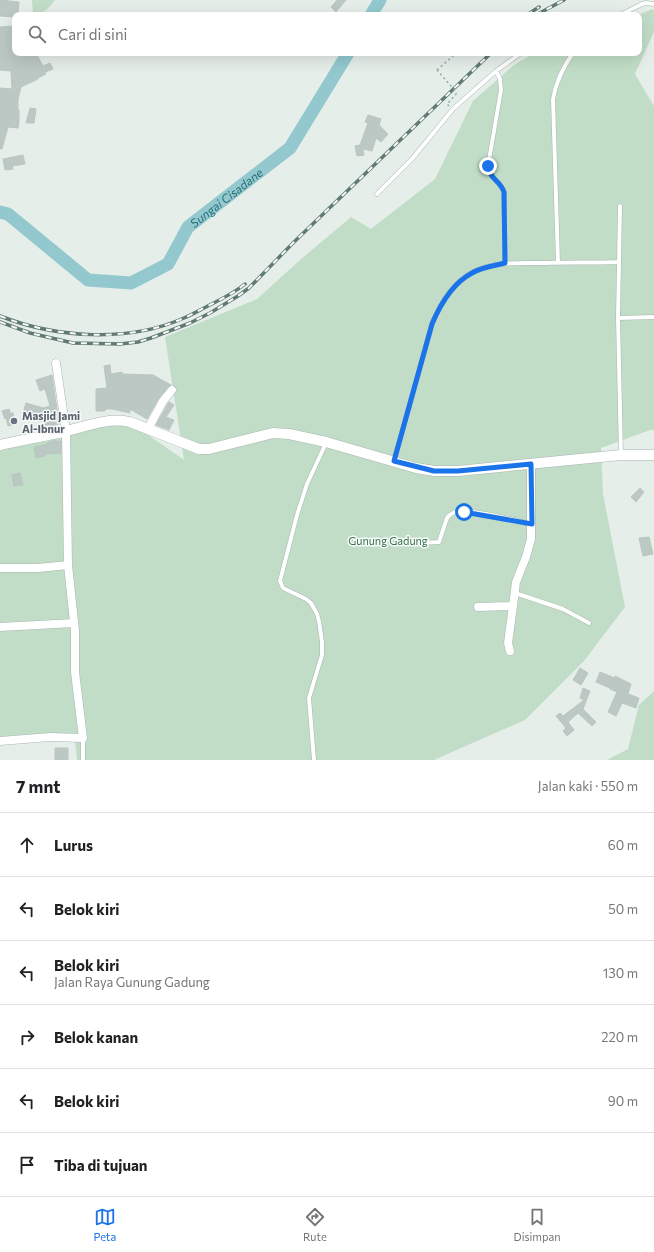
<!DOCTYPE html>
<html lang="id">
<head>
<meta charset="utf-8">
<style>
	:root { --surface:#fff; --page:#f2f2f2; --text:#202124; --muted:#757577; --line:#e0e0e0; --accent:#1a73e8 }
	body { margin:0; font-family:Commissioner,sans-serif; background:var(--page); color:var(--text) }
	.stop { position:absolute; width:12px; height:12px; margin:-9px; border:3px solid #1a73e8; border-radius:50%; background:#fff }
	.stop.end { background:#1a73e8; border-color:#fff; box-shadow:0 1px 4px #0008 }
	.list { margin:0; padding:0; list-style:none }
	h2 { display:flex; justify-content:space-between; align-items:center; height:52px; margin:0; padding:0 16px; font-size:17px }
	h2 small { font-size:13px; font-weight:400; color:var(--muted) }
	.list li { display:grid; grid-template-columns:26px 1fr auto; gap:12px; align-items:center; box-sizing:border-box; height:64px; padding:0 16px; border-top:1px solid var(--line) }
	.list b { display:block; font-size:15px; white-space:nowrap }
	.list p { margin:0; font-size:13px; white-space:nowrap; color:var(--muted) }
	.list em { font-size:13px; font-style:normal; color:var(--muted) }
	.icon { flex:none; width:22px; height:22px; fill:none; stroke:currentColor; stroke-width:2; stroke-linecap:round; stroke-linejoin:round }
	.map { position:relative; flex:none; width:654px; height:760px; overflow:hidden }
	.search { position:absolute; background:var(--surface); box-shadow:0 4px 16px #0002; left:12px; right:12px; top:12px; height:44px; display:flex; align-items:center; gap:10px; box-sizing:border-box; padding:0 14px; border-radius:8px; color:var(--muted); font-size:15px }
	.sheet { height:436px; background:var(--surface) }
	nav { display:flex; justify-content:space-around; align-items:center; box-sizing:border-box; height:56px; border-top:1px solid var(--line); background:var(--surface); font-size:11px; color:var(--muted) }
	nav a { display:grid; justify-items:center; gap:2px }
	nav .on { color:var(--accent) }
	.map>svg:first-child { display:block }
	.green { fill:#c1ddc7 }
	.lines { fill:none; stroke-linecap:round; stroke-linejoin:round }
	.river { stroke:#93c9ce; stroke-width:13 }
	.building { fill:#bcc8c3; stroke:#b9c7c0 }
	.service-casing { stroke:#a9b6b1; stroke-width:5 }
	.minor-casing { stroke:#a9b6b1; stroke-width:9 }
	.tertiary-casing { stroke:#a9b6b1; stroke-width:11 }
	.path { stroke:#89afa1; stroke-width:1.5; stroke-dasharray:2 3; stroke-linecap:butt }
	.service { stroke:#fff; stroke-width:4 }
	.minor { stroke:#fff; stroke-width:8 }
	.tertiary { stroke:#fff; stroke-width:10 }
	.rail-casing { stroke:#617a72; stroke-width:3.5 }
	.rail { stroke:#f7faf8; stroke-width:2; stroke-dasharray:6; stroke-linecap:butt }
	.path-bridge { stroke:#89afa1; stroke-width:1.5; stroke-dasharray:2 3; stroke-linecap:butt }
	.route { stroke:#1a73e8; stroke-width:5 }
	.worship-dot { fill:#6b7280; stroke:#f7faf8; stroke-width:1.5 }
	.labels { text-anchor:middle; dominant-baseline:central; stroke-width:3; stroke-linejoin:round; paint-order:stroke }
	.worship-label { font-size:11px; font-weight:bold; fill:#5b616d; stroke:#f7faf8; text-anchor:start }
	.park-label { font-size:11px; fill:#337348; stroke:#f7faf8 }
	.water-label { font-size:12px; font-style:italic; fill:#246e77; stroke:#f7faf8 }
</style>
</head>
<body>
<div class="map">
<svg width="654" height="760" viewBox="0 0 654 760">
	<rect width="100%" height="100%" fill="#e6eeea"/>
	<!-- green -->
	<path class="green" d="M32,0H55C50,7 43,15 33,14Z
		M652,9L654,10V32L635,74L654,106V430H650L601,448L603,494L625,607L584,661L525,720L434,760H77L75,740L63,735L0,744V443L66,431L131,423L184,460L165,337L257,299L300,260L351,217L371,229L435,179L473,101L514,65L534,53H639L638,15Z
		M654,691V760H607L628,749L639,705Z"/>
	<g class="lines">
		<!-- river -->
		<g class="river">
			<path d="M371,15L380,0"/>
			<path id="s1" d="M0,212L8,214L88,280L131,283L168,264L188,227L290,148L348,53"/>
		</g>
	</g>
	<!-- building -->
	<path class="building" d="M0,0L19,2L18,14H15V17L0,16Z
		M337,0H346L336,12L331,7Z
		M15,26V53H36L43,66L50,63L53,69L45,72L46,74L38,78V79L21,87L18,99V110H19V122L18,128L8,127L2,149H0V88L12,89L11,71L0,70V27Z
		M30,108L36,109L34,123H26Z
		M368,115L381,119L379,125L388,134L381,142L376,138L372,151L363,149L364,155L357,156L355,146L360,145L368,123L365,122Z
		M23,155L25,164L12,166L13,169L5,170L3,159Z
		M110,365L111,374L122,372V374L153,375L171,385L168,387L159,398L147,419L130,409V413L112,409H105V411H96V389L107,388L104,366Z
		M52,375L59,424L46,428L44,422L22,417L26,403L43,408L50,406L45,389L40,391L36,380Z
		M169,402L174,405L166,417L174,420L169,430L156,425Z
		M9,409L10,413H13L16,424L8,426L6,418L5,419L2,411Z
		M56,440V442L61,441V453L45,454V456L36,458L34,447L48,444V442Z
		M20,473L23,485L14,486L12,475Z
		M640,488L644,492L636,502L631,497Z
		M649,537L653,554L643,556L639,538Z
		M580,668L588,673L581,685L573,680Z
		M600,672L615,678V676L631,684L628,694L639,698L636,708L622,703L616,716L608,712L617,692L610,689V688L596,682Z
		M583,688L590,691L583,709L596,722L592,726L578,713L568,722L574,730L567,736L563,731L566,728L556,716L560,713L563,716L584,700L580,698Z
		M55,748H68V760H55Z"/>
	<g class="lines">
		<!-- service casing -->
		<g class="service-casing">
			<path id="service" d="M620,15L642,4L646,3L654,4
				M496,71L500,79L501,90L488,166C490,180 500,180 504,192L505,263
				M377,194L412,159L453,109L496,71L521,53
				M620,206L618,318L621,455
				M558,263L553,99C556,82 563,67 573,53
				M618,318L654,317
				M394,461L432,324C440,304 453,283 473,272C495,261 521,263 545,263C569,262 594,263 618,262
				M418,543L439,542L447,518C450,514 453,512 457,512C474,509 513,520 531,524
				M515,593L563,609L589,623
				M83,760V738
				M314,760L309,698L322,655V642L319,621L317,614L311,603L306,599L283,588L280,581L297,515L307,484L326,443"/>
		</g>
		<!-- minor casing -->
		<g class="minor-casing">
			<path id="minor" d="M148,429L163,401L172,390
				M0,568H38L68,565
				M478,607L513,606L516,582L526,557L531,539V464
				M0,627L74,623
				M510,651L508,643L513,606
				M0,741L50,737L83,738L75,672V631L68,565L66,431L56,363"/>
		</g>
		<!-- tertiary casing -->
		<g class="tertiary-casing">
			<path id="tertiary" d="M0,445C22,440 45,436 67,431C87,426 109,417 130,422L199,449H209L273,433L289,434L326,442L416,468L434,471H458L621,455H654"/>
		</g>
		<!-- path -->
		<path class="path" d="M437,70L453,56V53
			M449,106L447,104L457,93"/>
		<!-- service -->
		<use href="#service" class="service"/>
		<!-- minor -->
		<use href="#minor" class="minor"/>
		<!-- tertiary -->
		<use href="#tertiary" class="tertiary"/>
		<!-- rail casing -->
		<g class="rail-casing">
			<path id="rail" d="M527,15L539,7
				M536,15L564,0
				M0,316C56,338 128,343 184,318C191,315 198,311 206,307C219,300 233,294 245,284
				M0,322L30,333L73,343L120,344L138,342L151,338L190,323L210,313L238,296L249,288L294,242L491,53"/>
		</g>
		<!-- rail -->
		<use href="#rail" class="rail"/>
		<!-- path-bridge -->
		<path class="path-bridge" d="M437,70L457,93"/>
	</g>
	<g class="lines">
		<!-- route -->
		<path class="route" d="M464,512L532,524L531,464L458,471H434L394,461L432,324C440,305 453,283 472,273C482,267 494,266 505,263L504,192C500,180 490,180 488,166"/>
	</g>
	<!-- markers -->
	<circle class="worship-dot" cx="14" cy="421" r="4"/>
	<g class="labels">
		<!-- worship labels -->
		<g class="worship-label">
			<text x="22" y="415">Masjid Jami<tspan x="22" dy="13">Al-Ibnur</tspan></text>
		</g>
		<!-- park labels -->
		<g class="park-label">
			<text x="388" y="540">Gunung Gadung</text>
		</g>
		<!-- water labels -->
		<g class="water-label">
			<text stroke="none"><textPath href="#s1" startOffset="287">Sungai Cisadane</textPath></text>
		</g>
	</g>
</svg>
<div class="stop" style="left:464px;top:512px"></div>
<div class="stop end" style="left:488px;top:166px"></div>
<div class="search"><svg class="icon" aria-label="search" viewBox="0 0 24 24"><circle cx="10" cy="10" r="6"/><path d="M15 15l6 6"/></svg>Cari di sini</div>
</div>
<section class="sheet">
<h2>7 mnt<small>Jalan kaki · 550 m</small></h2>
<ul class="list">
<li><svg class="icon" aria-label="ahead" viewBox="0 0 24 24"><path d="M12 20V5M6 11l6-6 6 6"/></svg><div><b>Lurus</b></div><em>60 m</em></li>
<li><svg class="icon" aria-label="left" viewBox="0 0 24 24"><path d="M17 20v-9H6M10 6l-5 5 5 5"/></svg><div><b>Belok kiri</b></div><em>50 m</em></li>
<li><svg class="icon" aria-label="left" viewBox="0 0 24 24"><path d="M17 20v-9H6M10 6l-5 5 5 5"/></svg><div><b>Belok kiri</b><p>Jalan Raya Gunung Gadung</p></div><em>130 m</em></li>
<li><svg class="icon" aria-label="right" viewBox="0 0 24 24"><path d="M7 20v-9h11M14 6l5 5-5 5"/></svg><div><b>Belok kanan</b></div><em>220 m</em></li>
<li><svg class="icon" aria-label="left" viewBox="0 0 24 24"><path d="M17 20v-9H6M10 6l-5 5 5 5"/></svg><div><b>Belok kiri</b></div><em>90 m</em></li>
<li><svg class="icon" aria-label="arrive" viewBox="0 0 24 24"><path d="M6 21V4h12l-3 4 3 4H6"/></svg><div><b>Tiba di tujuan</b></div></li>
</ul>
</section>
<nav>
<a class="on"><svg class="icon" aria-label="map" viewBox="0 0 24 24"><path d="M3 6l6-2 6 2 6-2v14l-6 2-6-2-6 2zM9 4v14M15 6v14"/></svg>Peta</a>
<a><svg class="icon" aria-label="directions" viewBox="0 0 24 24"><path d="M12 3l9 9-9 9-9-9zM9 14v-3h6M13 9l2 2-2 2"/></svg>Rute</a>
<a><svg class="icon" aria-label="saved" viewBox="0 0 24 24"><path d="M7 4h10v16l-5-4-5 4z"/></svg>Disimpan</a>
</nav>
</body>
</html>
